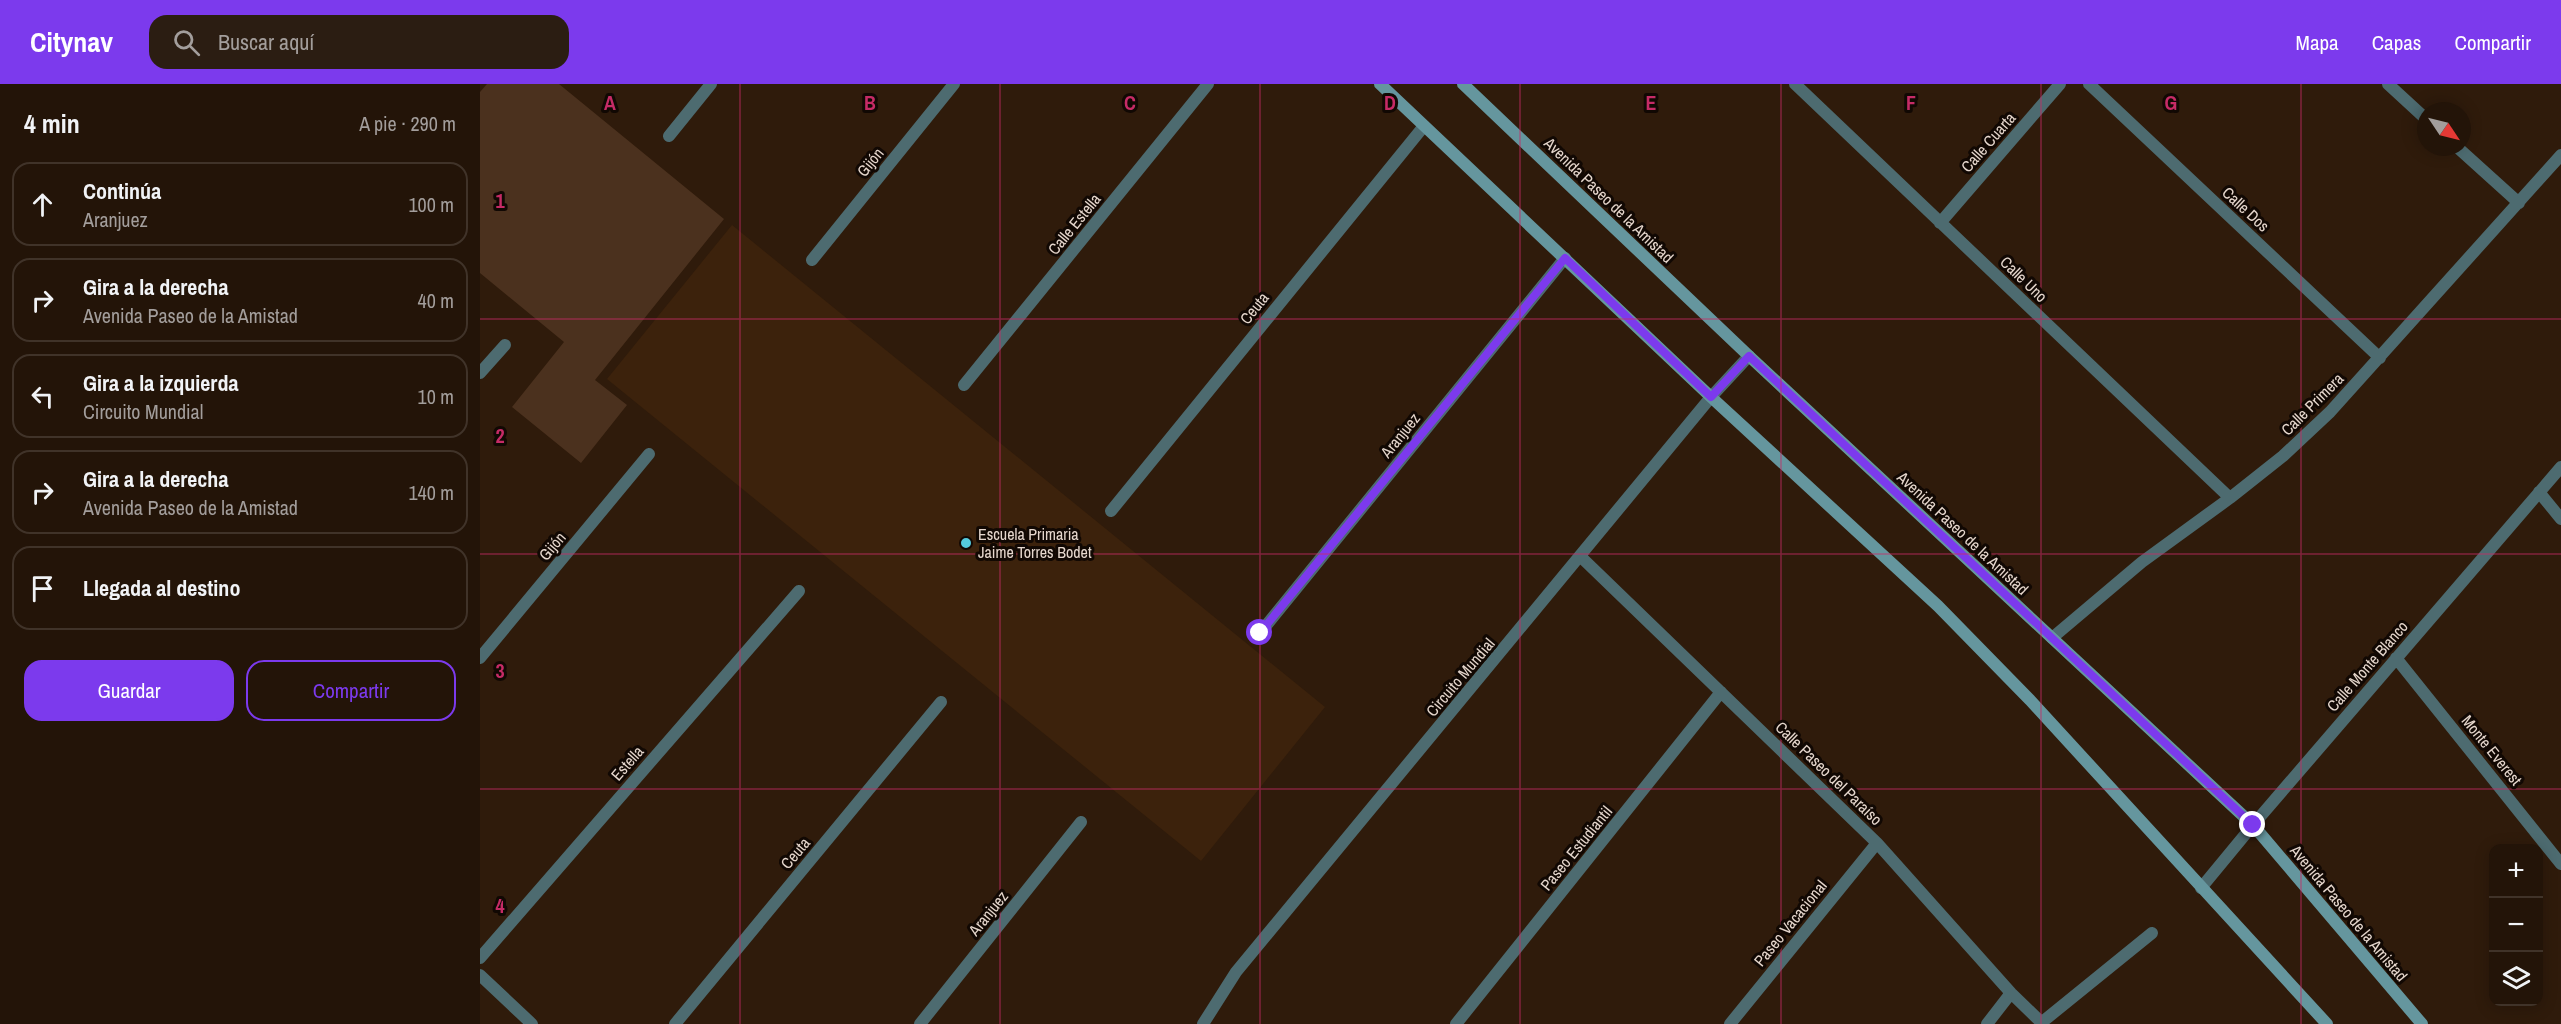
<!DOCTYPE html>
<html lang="es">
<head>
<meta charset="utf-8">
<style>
	:root { --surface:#231408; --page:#2b1d12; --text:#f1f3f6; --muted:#a39e9c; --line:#403329; --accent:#7c3aed }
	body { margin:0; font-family:"Archivo Narrow",sans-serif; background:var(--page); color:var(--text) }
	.controls { position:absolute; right:18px; bottom:18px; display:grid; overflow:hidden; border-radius:12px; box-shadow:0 3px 15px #0003 }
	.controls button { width:54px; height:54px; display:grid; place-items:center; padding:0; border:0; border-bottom:2px solid var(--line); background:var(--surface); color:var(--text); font:30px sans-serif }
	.compass { position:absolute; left:1937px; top:18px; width:54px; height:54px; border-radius:50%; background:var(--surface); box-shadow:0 3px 15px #0003; rotate:125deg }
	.stop { position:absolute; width:18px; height:18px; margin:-14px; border:4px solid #7c3aed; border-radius:50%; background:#fff }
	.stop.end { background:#7c3aed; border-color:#fff; box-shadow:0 2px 6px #0008 }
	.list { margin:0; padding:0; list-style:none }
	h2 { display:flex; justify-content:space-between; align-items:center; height:78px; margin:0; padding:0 24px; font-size:26px }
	h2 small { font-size:20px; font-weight:400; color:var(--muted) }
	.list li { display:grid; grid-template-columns:39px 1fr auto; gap:18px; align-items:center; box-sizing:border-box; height:84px; margin:0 12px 12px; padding:0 12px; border:2px solid var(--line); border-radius:18px }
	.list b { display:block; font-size:22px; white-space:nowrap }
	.list p { margin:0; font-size:20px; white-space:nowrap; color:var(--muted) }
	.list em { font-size:20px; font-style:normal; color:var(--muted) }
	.actions { display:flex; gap:12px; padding:18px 24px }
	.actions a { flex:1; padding:14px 0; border:2px solid var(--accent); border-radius:18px; text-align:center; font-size:21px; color:var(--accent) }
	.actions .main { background:var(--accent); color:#fff }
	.icon { flex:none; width:33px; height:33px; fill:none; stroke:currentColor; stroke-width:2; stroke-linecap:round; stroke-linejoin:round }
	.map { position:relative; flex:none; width:2081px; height:940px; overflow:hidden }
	header { display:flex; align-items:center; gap:36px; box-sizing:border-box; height:84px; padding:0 30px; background:var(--accent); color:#fff }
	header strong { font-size:28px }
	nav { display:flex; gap:33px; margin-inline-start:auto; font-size:21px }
	.search { width:420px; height:54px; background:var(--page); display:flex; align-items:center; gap:15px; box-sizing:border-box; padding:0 21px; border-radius:18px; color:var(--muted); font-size:22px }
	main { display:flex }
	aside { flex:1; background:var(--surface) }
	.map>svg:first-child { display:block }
	.built { fill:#3c220c }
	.green { fill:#4b311e }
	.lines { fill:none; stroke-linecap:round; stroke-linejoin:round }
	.street { stroke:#4d6b70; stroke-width:12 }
	.secondary { stroke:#65969e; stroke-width:12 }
	.route { stroke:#7c3aed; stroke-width:8 }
	.grid { fill:none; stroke:#c62b66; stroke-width:1.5; stroke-opacity:0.55 }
	.poi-dot { fill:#54cadd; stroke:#110803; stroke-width:2 }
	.labels { text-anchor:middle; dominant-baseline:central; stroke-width:6; stroke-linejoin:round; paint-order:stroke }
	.street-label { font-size:16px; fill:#e6d7cd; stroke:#110803 }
	.poi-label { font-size:16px; fill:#e6d7cd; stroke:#110803; text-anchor:start }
	.grid-label { font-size:20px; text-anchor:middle; font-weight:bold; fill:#c62b66; stroke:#110803; stroke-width:6; stroke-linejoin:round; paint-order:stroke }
</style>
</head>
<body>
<header>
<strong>Citynav</strong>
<div class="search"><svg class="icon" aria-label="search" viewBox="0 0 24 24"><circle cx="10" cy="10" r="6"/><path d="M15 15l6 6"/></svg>Buscar aquí</div>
<nav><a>Mapa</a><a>Capas</a><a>Compartir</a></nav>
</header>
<main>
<aside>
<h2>4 min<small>A pie · 290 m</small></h2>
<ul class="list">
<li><svg class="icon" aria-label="ahead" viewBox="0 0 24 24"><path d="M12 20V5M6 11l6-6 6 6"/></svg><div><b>Continúa</b><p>Aranjuez</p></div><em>100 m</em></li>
<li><svg class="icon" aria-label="right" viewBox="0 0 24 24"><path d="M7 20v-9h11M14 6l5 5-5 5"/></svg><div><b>Gira a la derecha</b><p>Avenida Paseo de la Amistad</p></div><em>40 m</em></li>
<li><svg class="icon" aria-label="left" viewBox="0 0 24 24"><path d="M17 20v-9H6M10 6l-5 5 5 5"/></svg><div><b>Gira a la izquierda</b><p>Circuito Mundial</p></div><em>10 m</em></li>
<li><svg class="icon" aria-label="right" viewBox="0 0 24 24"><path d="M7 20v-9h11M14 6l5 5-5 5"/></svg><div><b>Gira a la derecha</b><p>Avenida Paseo de la Amistad</p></div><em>140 m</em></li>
<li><svg class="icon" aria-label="arrive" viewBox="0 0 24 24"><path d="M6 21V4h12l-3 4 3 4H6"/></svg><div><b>Llegada al destino</b></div></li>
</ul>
<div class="actions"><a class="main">Guardar</a><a>Compartir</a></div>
</aside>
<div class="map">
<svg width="2081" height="940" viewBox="0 0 2081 940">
	<rect width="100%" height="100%" fill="#2f1b0b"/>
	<!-- built -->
	<path class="built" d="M252,141L845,623L721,777L127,295Z"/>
	<!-- green -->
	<path class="green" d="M7,0H79L244,135L115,296L147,321L101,379L32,323L84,258L0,189V8Z"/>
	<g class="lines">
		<!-- street -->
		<path class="street" d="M1315,0L1750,414
			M1609,0L1900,274
			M1908,0L1946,35
			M189,52L231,0
			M1977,63L2039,119
			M1460,139L1580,0
			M332,176L474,0
			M0,289L25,261
			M484,301L728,0
			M2059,408L2081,435
			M631,427L944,42
			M1101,473L1397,759L1531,909L1563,940
			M780,549L1085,174
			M1572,554L1662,478L1750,414L1803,372L1850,328L2081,71
			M0,574L169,370
			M1916,574L2081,780
			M1721,804L1773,741L2081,383
			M0,874L319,507
			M0,891L52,940
			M1561,939L1672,849
			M195,940L461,618
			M440,940L601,738
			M723,940L756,888L1231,313L1269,272
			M976,940L1241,608
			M1250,940L1397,759
			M1507,940L1531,909"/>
		<!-- secondary -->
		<path class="secondary" d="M900,0L1231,313L1458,522L1550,616L1847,940
			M983,0L1269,272L1773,741L1942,940"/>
	</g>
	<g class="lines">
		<!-- route -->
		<path class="route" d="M780,549L1085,174L1231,313L1269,272L1773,741"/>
	</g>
	<!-- grid -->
	<path class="grid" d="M260,0V940M520,0V940M780,0V940M1040,0V940M1301,0V940M1561,0V940M1821,0V940M0,235H2081M0,470H2081M0,705H2081"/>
	<!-- markers -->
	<circle class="poi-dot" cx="486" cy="459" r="6"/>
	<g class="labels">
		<!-- street labels -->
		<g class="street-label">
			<text transform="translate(1508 58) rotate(-49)">Calle Cuarta</text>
			<text transform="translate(390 78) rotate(-51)">Gijón</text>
			<text transform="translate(1129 116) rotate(44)">Avenida Paseo de la Amistad</text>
			<text transform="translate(1766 125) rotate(43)">Calle Dos</text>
			<text transform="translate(594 140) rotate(-51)">Calle Estella</text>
			<text transform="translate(1544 195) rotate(44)">Calle Uno</text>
			<text transform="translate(774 224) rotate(-51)">Ceuta</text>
			<text transform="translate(1832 320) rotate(-45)">Calle Primera</text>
			<text transform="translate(920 351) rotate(-51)">Aranjuez</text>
			<text transform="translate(1483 449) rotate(43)">Avenida Paseo de la Amistad</text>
			<text transform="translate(72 462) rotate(-50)">Gijón</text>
			<text transform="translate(1887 582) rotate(-49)">Calle Monte Blanco</text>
			<text transform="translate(980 593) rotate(-50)">Circuito Mundial</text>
			<text transform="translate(2012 666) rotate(51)">Monte Everest</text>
			<text transform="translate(147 679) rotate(-49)">Estella</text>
			<text transform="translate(1349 689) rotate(44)">Calle Paseo del Paraíso</text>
			<text transform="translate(1096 764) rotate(-51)">Paseo Estudiantil</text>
			<text transform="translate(315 769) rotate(-50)">Ceuta</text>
			<text transform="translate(508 829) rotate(-51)">Aranjuez</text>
			<text transform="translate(1869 829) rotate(50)">Avenida Paseo de la Amistad</text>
			<text transform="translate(1310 839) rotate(-51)">Paseo Vacacional</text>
		</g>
		<!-- poi labels -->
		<g class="poi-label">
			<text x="498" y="450">Escuela Primaria<tspan x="498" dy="18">Jaime Torres Bodet</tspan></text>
		</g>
	</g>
	<g class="grid-label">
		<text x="130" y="26">A</text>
		<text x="390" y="26">B</text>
		<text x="650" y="26">C</text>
		<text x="910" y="26">D</text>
		<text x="1171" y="26">E</text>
		<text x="1431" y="26">F</text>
		<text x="1691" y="26">G</text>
		<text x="20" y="124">1</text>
		<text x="20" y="359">2</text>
		<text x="20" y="594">3</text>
		<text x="20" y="829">4</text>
	</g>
</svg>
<div class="controls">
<button>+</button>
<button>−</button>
<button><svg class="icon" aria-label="layers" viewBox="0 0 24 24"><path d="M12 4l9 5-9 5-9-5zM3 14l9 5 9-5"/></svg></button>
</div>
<svg class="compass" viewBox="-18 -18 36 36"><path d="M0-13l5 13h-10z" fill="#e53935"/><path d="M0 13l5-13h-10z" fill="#a39e9c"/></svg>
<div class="stop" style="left:780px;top:549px"></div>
<div class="stop end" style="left:1773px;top:741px"></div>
</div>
</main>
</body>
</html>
